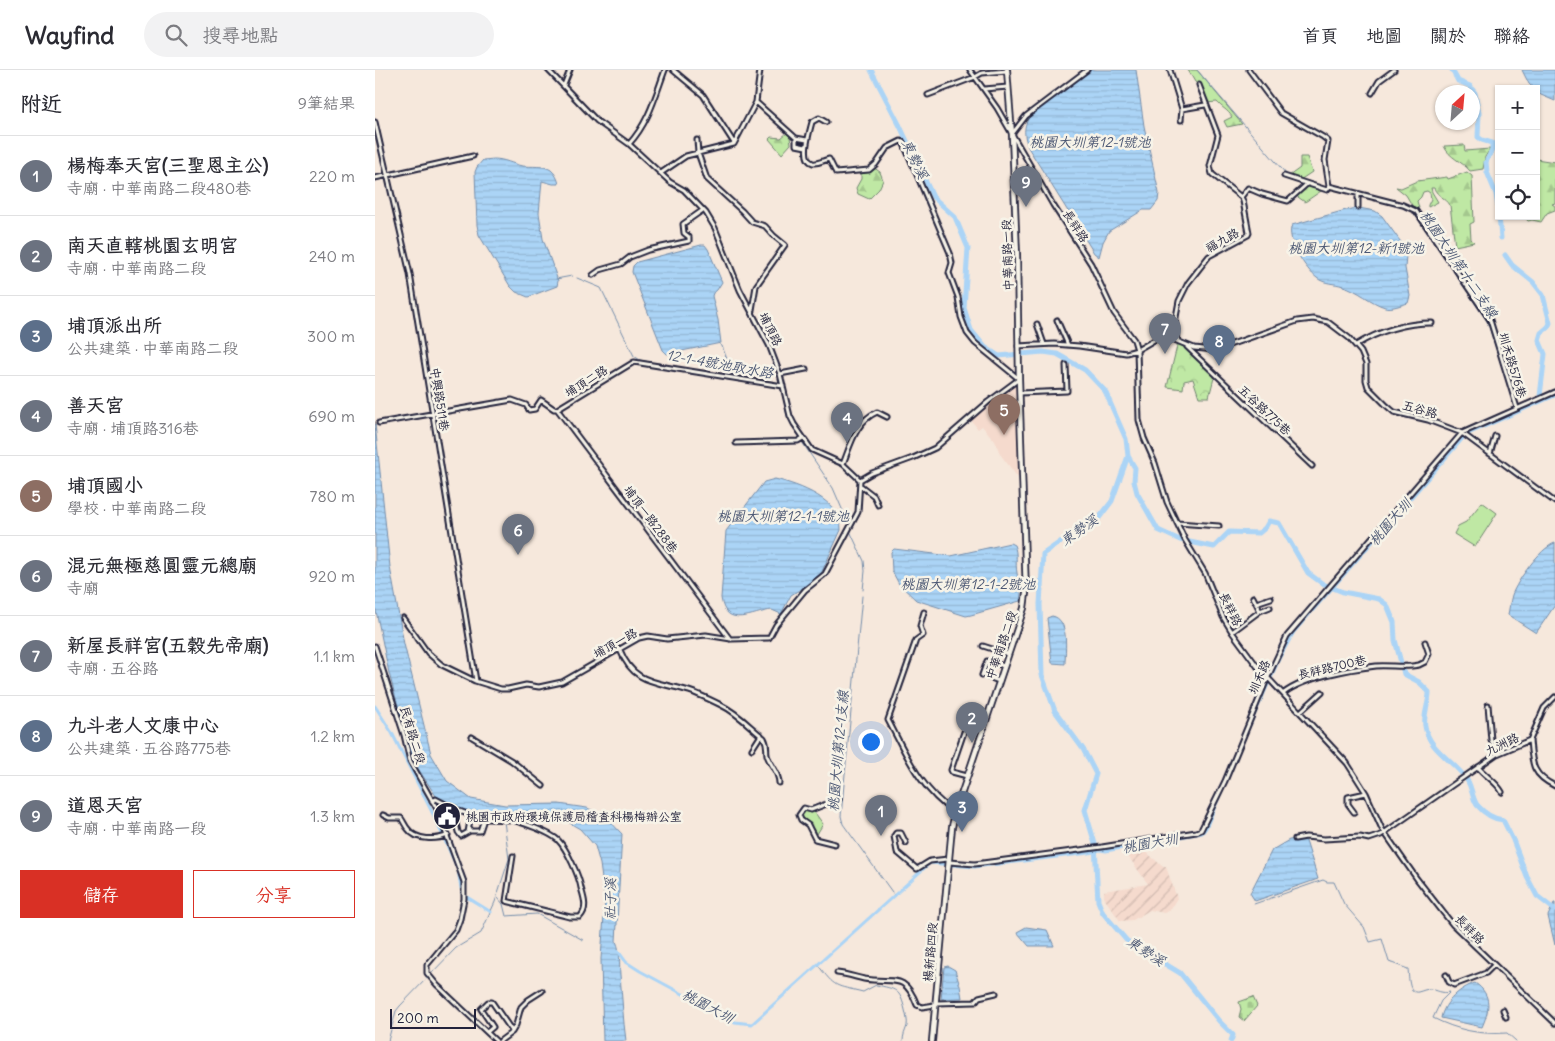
<!DOCTYPE html>
<html lang="zh-TW">
<head>
<meta charset="utf-8">
<style>
	:root { --surface:#fff; --page:#f2f2f3; --text:#2b2b33; --muted:#7c7c81; --line:#e1e1e2; --accent:#d93025 }
	body { margin:0; font-family:Delius,"LXGW WenKai TC",sans-serif; background:var(--page); color:var(--text) }
	.controls { position:absolute; right:15px; top:15px; display:grid; overflow:hidden; border-radius:0px; box-shadow:0 1px 4px #0004 }
	.controls button { width:45px; height:45px; display:grid; place-items:center; padding:0; border:0; border-bottom:1px solid var(--line); background:var(--surface); color:var(--text); font:25px sans-serif }
	.compass { position:absolute; left:1060px; top:15px; width:45px; height:45px; border-radius:50%; background:var(--surface); box-shadow:0 1px 4px #0004; rotate:26deg }
	.scale { position:absolute; left:15px; bottom:12px; width:86px; box-sizing:border-box; padding-left:5px; border:2px solid #22223b; border-top:0; font-size:14px; line-height:18px; white-space:nowrap; color:#22223b; -webkit-text-stroke:4px #f7f3e8; paint-order:stroke }
	.you { position:absolute; left:495px; top:671px; width:18px; height:18px; margin:-12px; border:4px solid #fff; border-radius:50%; background:#1a73e8; box-shadow:0 0 0 8px #1a73e833 }
	.badge { display:grid; place-items:center; width:32px; height:32px; border-radius:50%; background:var(--accent); color:#fff; font-size:16px; font-weight:700 }
	.pin { position:absolute; translate:-50% -41px; filter:drop-shadow(0 1px 2px #0008) }
	.pin::after { content:''; position:absolute; top:26px; width:18px; height:15px; background:inherit; clip-path:polygon(0 0,100% 0,50% 100%) }
	.list { margin:0; padding:0; list-style:none }
	h2 { display:flex; justify-content:space-between; align-items:center; height:65px; margin:0; padding:0 20px; font-size:21px }
	h2 small { font-size:16px; font-weight:400; color:var(--muted) }
	.list li { display:grid; grid-template-columns:32px 1fr auto; gap:15px; align-items:center; box-sizing:border-box; height:80px; padding:0 20px; border-top:1px solid var(--line) }
	.list b { display:block; font-size:19px; white-space:nowrap }
	.list p { margin:0; font-size:16px; white-space:nowrap; color:var(--muted) }
	.list em { font-size:16px; font-style:normal; color:var(--muted) }
	.actions { display:flex; gap:10px; padding:15px 20px }
	.actions a { flex:1; padding:11px 0; border:1px solid var(--accent); border-radius:0px; text-align:center; font-size:18px; color:var(--accent) }
	.actions .main { background:var(--accent); color:#fff }
	.icon { flex:none; width:28px; height:28px; fill:none; stroke:currentColor; stroke-width:2; stroke-linecap:round; stroke-linejoin:round }
	.map { position:relative; flex:none; width:1180px; height:971px; overflow:hidden }
	header { display:flex; align-items:center; gap:30px; box-sizing:border-box; height:70px; padding:0 25px; background:var(--surface); border-bottom:1px solid var(--line) }
	header strong { font-size:24px }
	nav { display:flex; gap:28px; margin-inline-start:auto; font-size:18px }
	.search { width:350px; height:45px; background:var(--page); display:flex; align-items:center; gap:12px; box-sizing:border-box; padding:0 18px; border-radius:28px; color:var(--muted); font-size:19px }
	main { display:flex }
	aside { flex:1; background:var(--surface) }
	.map>svg:first-child { display:block }
	.built { fill:#f5dacd }
	.industrial { fill:url(#industrial-furrows) }
	.grass { fill:#bfe8a4; stroke:#708570 }
	.forest { fill:url(#forest-firs); stroke:#708570 }
	.cemetery { fill:url(#cemetery-stones); stroke:#708570 }
	.park { fill:url(#park-crowns); stroke:#708570 }
	.water { fill:url(#water-rules); stroke:#748dab }
	.lines { fill:none; stroke-linecap:round; stroke-linejoin:round }
	.stream { stroke:#748dab; stroke-width:1 }
	.canal { stroke:#abd4f6; stroke-width:3 }
	.river { stroke:#abd4f6; stroke-width:5 }
	.minor-casing { stroke:#22223b; stroke-width:7 }
	.major-casing { stroke:#22223b; stroke-width:8 }
	.minor { stroke:#f7f3e8; stroke-width:3 }
	.major { stroke:#f7f3e8; stroke-width:4.5 }
	.labels { text-anchor:middle; dominant-baseline:central; stroke-width:5; stroke-linejoin:round; paint-order:stroke }
	.street-label { font-size:12px; fill:#22223b; stroke:#f7f3e8 }
	.poi-label { font-size:12px; fill:#22223b; stroke:#f7f3e8; text-anchor:start }
	.water-label { font-size:14px; font-style:italic; fill:#4b5773; stroke:#f7f3e8 }
</style>
</head>
<body>
<header>
<strong>Wayfind</strong>
<div class="search"><svg class="icon" aria-label="search" viewBox="0 0 24 24"><circle cx="10" cy="10" r="6"/><path d="M15 15l6 6"/></svg>搜尋地點</div>
<nav><a>首頁</a><a>地圖</a><a>關於</a><a>聯絡</a></nav>
</header>
<main>
<aside>
<h2>附近<small>9筆結果</small></h2>
<ul class="list">
<li><span class="badge" style="background:#6b7280">1</span><div><b>楊梅奉天宮(三聖恩主公)</b><p>寺廟 · 中華南路二段480巷</p></div><em>220 m</em></li>
<li><span class="badge" style="background:#6b7280">2</span><div><b>南天直轄桃園玄明宮</b><p>寺廟 · 中華南路二段</p></div><em>240 m</em></li>
<li><span class="badge" style="background:#5c6f8a">3</span><div><b>埔頂派出所</b><p>公共建築 · 中華南路二段</p></div><em>300 m</em></li>
<li><span class="badge" style="background:#6b7280">4</span><div><b>善天宮</b><p>寺廟 · 埔頂路316巷</p></div><em>690 m</em></li>
<li><span class="badge" style="background:#8d6e63">5</span><div><b>埔頂國小</b><p>學校 · 中華南路二段</p></div><em>780 m</em></li>
<li><span class="badge" style="background:#6b7280">6</span><div><b>混元無極慈圓靈元總廟</b><p>寺廟</p></div><em>920 m</em></li>
<li><span class="badge" style="background:#6b7280">7</span><div><b>新屋長祥宮(五穀先帝廟)</b><p>寺廟 · 五谷路</p></div><em>1.1 km</em></li>
<li><span class="badge" style="background:#5c6f8a">8</span><div><b>九斗老人文康中心</b><p>公共建築 · 五谷路775巷</p></div><em>1.2 km</em></li>
<li><span class="badge" style="background:#6b7280">9</span><div><b>道恩天宮</b><p>寺廟 · 中華南路一段</p></div><em>1.3 km</em></li>
</ul>
<div class="actions"><a class="main">儲存</a><a>分享</a></div>
</aside>
<div class="map">
<svg width="1180" height="971" viewBox="0 0 1180 971">
	<defs>
		<pattern id="industrial-furrows" width="10" height="10" patternUnits="userSpaceOnUse" patternTransform="scale(1.25)"><rect width="10" height="10" fill="#f5dacd"/><path d="M-1 1l2-2M0 10L10 0M9 11l2-2" fill="none" stroke="#d2bbb1"/></pattern>
		<pattern id="forest-firs" width="22" height="20" patternUnits="userSpaceOnUse" patternTransform="scale(1.25)"><rect width="22" height="20" fill="#bfe8a4"/><path d="M5 1l3.5 6h-7zM16 11l3.5 6h-7z" fill="#a4c78e"/></pattern>
		<pattern id="cemetery-stones" width="16" height="16" patternUnits="userSpaceOnUse" patternTransform="scale(1.25)"><rect width="16" height="16" fill="#bfe8a4"/><path d="M2 7V4a2 2 0 0 1 4 0v3zM10 15v-3a2 2 0 0 1 4 0v3z" fill="#a4c78e"/></pattern>
		<pattern id="park-crowns" width="20" height="18" patternUnits="userSpaceOnUse" patternTransform="scale(1.25)"><rect width="20" height="18" fill="#bfe8a4"/><path d="M2 6a3 3 0 1 1 6 0M12 15a3 3 0 1 1 6 0" fill="none" stroke="#a4c78e"/></pattern>
		<pattern id="water-rules" width="6" height="5" patternUnits="userSpaceOnUse" patternTransform="scale(1.25)"><rect width="6" height="5" fill="#abd4f6"/><path d="M0 2.5h6" fill="none" stroke="#93b6d4"/></pattern>
	</defs>
	<rect width="100%" height="100%" fill="#f6e8dc"/>
	<filter id="ink" filterUnits="userSpaceOnUse"><feTurbulence type="fractalNoise" baseFrequency=".02" numOctaves="2"/><feDisplacementMap in="SourceGraphic" scale="10" xChannelSelector="R" yChannelSelector="G"/><feConvolveMatrix kernelMatrix="1 2 1 2 8 2 1 2 1" color-interpolation-filters="sRGB"/></filter>
	<g filter="url(#ink)">
		<!-- built -->
		<path class="built" d="M641,311L642,348L644,409L625,384L620,371L607,356L603,359L595,349Z"/>
		<!-- industrial -->
		<path class="industrial" d="M769,780L787,796L791,797L802,828L795,840L789,843L775,840L758,850L745,851L729,828V821L773,814L750,782Z"/>
		<!-- grass -->
		<path class="grass" d="M1107,432L1122,443L1100,477L1079,464L1083,456L1091,452Z"/>
		<!-- forest -->
		<path class="forest" d="M813,0H822L867,54L852,57L849,51L857,47C853,40 847,38 842,32L831,33L823,14L820,12Z
			M412,63L415,67L416,74L407,84L394,69L396,67L406,68Z
			M1089,75L1090,81L1115,79L1110,87L1108,99L1095,101C1087,91 1074,88 1069,76Z
			M925,87H932L937,102L925,110L914,106L925,98Z
			M1161,89L1180,92V133L1177,134L1180,136V140L1172,143L1166,152L1157,150L1153,151L1150,148L1144,146H1161Z
			M498,97L505,102L508,110L504,119L494,129L483,124L481,118L486,109V101Z
			M1092,102L1097,106L1099,152L1095,154L1096,169L1099,172L1080,176L1075,135C1071,128 1062,126 1059,118H1056L1057,122L1063,132L1053,137V135L1056,129L1055,123L1052,121L1048,122L1046,127L1042,131L1044,138L1038,137L1031,125L1021,117L1026,118L1042,111L1072,107L1073,109Z
			M930,116L945,120L946,121L930,132L920,125Z"/>
		<!-- cemetery -->
		<path class="cemetery" d="M431,739L438,740L448,754L442,764L436,756L426,747Z
			M878,927L882,936L869,951L864,947L866,939L864,932Z"/>
		<!-- park -->
		<path class="park" d="M803,272L840,304L834,327H824L818,309L809,311L808,319L792,317Z"/>
		<!-- water -->
		<path class="water" d="M715,0H761L769,56L784,123L783,131L776,140H768L734,161L728,172L724,187L719,183L654,79C649,67 647,56 656,45Z
			M1147,0H1180V31L1166,25L1161,21V19H1159L1154,14Z
			M119,89C129,89 138,94 147,96C156,97 169,95 176,100C180,103 183,109 184,114H178L167,111L164,143L168,169L183,211L182,216L153,227L141,222L135,216L104,165L102,155L100,102L102,97L108,90Z
			M984,138L1000,141L1007,146L1028,175L1031,185L1030,198L1035,226L1033,233C1026,235 1016,239 1010,237C996,233 983,220 968,216C960,213 949,214 942,208C931,200 910,169 917,155L971,140Z
			M326,175H330L333,179L347,212L342,220L338,223L337,226L343,250L346,273L292,284L288,280L257,202L258,196L262,192Z
			M0,354L15,497L29,574L56,684L72,711L96,729L130,735L184,734L212,738L230,746L247,764L241,871C246,883 244,892 245,905C247,927 248,949 251,971H228L226,889L230,831L225,794L220,776L205,759L193,752L177,749L100,745L79,737L61,726L38,691L14,603L0,536Z
			M400,409C424,415 467,430 466,460L444,508L416,525L406,544L397,540C378,542 351,560 346,528L351,461L389,412Z
			M635,473L639,475C643,484 640,493 642,503C643,513 648,520 645,531L596,545L591,546L541,530L524,514L517,501L516,482L519,479L576,486Z
			M1180,473V535L1161,563L1133,545C1134,539 1135,532 1137,525C1142,511 1165,478 1180,473Z
			M677,546C695,549 690,581 690,594L677,593L672,548Z
			M930,768L943,809L880,831L875,823L897,780L914,770Z
			M1179,833H1180V875L1173,846Z
			M651,857L672,860L679,876H654L642,862Z
			M573,896L580,900L585,916L587,928L566,929L569,897Z
			M1100,913C1118,925 1114,941 1107,957L1066,948C1069,932 1085,918 1100,913Z"/>
		<g class="lines">
			<!-- stream -->
			<path class="stream" d="M822,0L912,105
				M946,116L981,125
				M985,126L1030,138
				M1034,139L1039,143L1112,251L1140,336
				M202,208L226,218L259,286L265,290L280,293
				M181,209L197,206
				M343,273L347,276L358,305L405,314
				M282,293L345,304
				M406,318L412,346L425,367
				M427,372L458,418L474,455
				M475,461L489,491L490,501L488,520
				M487,526L466,746L468,754L517,822
				M518,824L519,825
				M123,828L128,834L131,846L162,844L208,870
				M879,834L948,810L952,812H959L969,834L989,857L995,872L1007,869L1014,892L1033,899C1034,906 1033,924 1043,922C1047,921 1051,919 1055,919C1062,920 1067,924 1075,922L1066,931L1058,948C1082,960 1105,965 1132,963L1141,971
				M443,895C461,919 460,915 488,922L501,915C521,919 525,919 530,940C531,945 533,951 532,956C530,962 528,965 528,971
				M13,971L21,941L25,936L81,878L106,863L120,832L134,789L129,751"/>
			<!-- canal -->
			<path class="canal" d="M0,636L17,663L58,744L83,800L87,824L116,842
				M865,678L905,587L919,562L1091,365L1180,326
				M243,881L251,892L265,901L360,952L377,954L555,793L599,797L714,783L725,780L731,781L827,763L831,758L849,716"/>
			<!-- river -->
			<path class="river" d="M496,0L525,56L558,127L580,147L593,178L589,238L596,260L610,277L624,286L668,282L682,284L710,300L730,321L751,369L753,386L737,431L721,452L698,463L668,484L665,534L667,605L680,641L708,679L721,704L710,740L720,774L723,831L728,843L752,871L805,903L844,951L858,965L856,971
				M1077,0L1083,11L1095,16L1100,23L1104,43L1103,67L1107,70L1117,73V80L1111,92L1112,102L1121,124L1124,142
				M1124,146L1126,168
				M1130,185L1137,195L1158,212L1168,225L1175,253L1173,257L1166,263L1164,270L1170,284L1165,326
				M753,386L760,398L759,411L762,423L783,460L805,470L839,477L854,462L884,463L890,458L894,451L904,453L933,503L948,514L968,522L1004,529L1012,535L1019,552L1020,570L1029,604L1044,612L1054,622C1054,634 1048,644 1050,656C1054,681 1079,690 1092,710C1097,717 1097,728 1102,735C1109,743 1118,749 1128,750L1138,770L1152,807L1162,826L1180,840"/>
			<!-- minor casing -->
			<g class="minor-casing">
				<path id="minor" d="M173,0L222,51L254,74L295,112L309,120L331,143L340,158L365,220L394,275L405,304L415,346L419,354L437,380L468,394L485,410
					M298,0L328,25L359,73
					M595,0L622,38L678,135L716,194L739,243L759,270L762,280L764,350L769,368L780,393L792,432L810,470L830,503L848,547L857,562L882,596L972,693L991,723L1007,759L1042,809L1078,855L1180,953
					M795,0L807,39L806,50
					M874,0L906,43L948,67L953,71L950,90L954,116
					M189,15L195,0
					M609,19L633,17
					M997,23L1004,11L1019,0
					M553,25L600,7L607,3L632,1
					M381,32L421,68L432,70
					M807,39L830,35
					M0,52L35,204L101,611
					M451,52L444,48L437,52C435,61 425,90 438,93C443,94 449,90 454,89L461,103L494,100L501,94L512,78L526,71L528,72L575,183L577,193L574,203L583,227L586,247L592,263L600,273L644,309L613,332L560,378L538,388L497,403L485,410
					M637,64L651,46L712,0
					M421,68V75L431,77
					M322,70L323,83L332,109L367,141L377,152L390,156L399,166L410,175L381,216L377,240
					M254,74C274,52 280,27 290,0
					M286,103L311,86L359,74L381,32L385,0
					M909,106L952,120L954,117
					M0,108L98,86
					M954,116L1028,135L1041,141L1115,250L1142,338
					M866,127L873,118L887,124L913,131L932,114
					M983,137V124
					M218,205L225,200L246,194L255,187L273,180L314,171V167L309,163L308,154L328,140
					M682,250L693,275
					M662,254L669,274
					M803,271L800,260L801,247L804,231L813,213L834,186L873,165L874,163L868,131L866,127L837,104L835,96L843,65L824,15
					M981,275C1004,261 1030,253 1057,253
					M643,276L679,274L704,276L751,283L762,280L781,269L788,268L797,269L819,278L840,280L922,251L938,249L953,252L974,268L986,282L991,294V310L993,317L1012,336L1019,342L1053,350L1087,363L1180,432
					M812,277L937,396
					M405,304L431,299
					M645,323L692,321L691,295
					M182,339L355,569
					M4,353L137,330L151,335L154,340L160,339L166,330L179,339H182L259,292L408,316
					M361,373L423,371L428,368
					M1115,384L1120,366
					M468,394C476,374 481,351 502,342L512,347
					M486,416L499,426L503,435
					M802,453L844,456
					M878,527L885,541
					M881,533L896,528
					M549,542L545,556L548,565L541,570L513,650C532,686 545,719 580,743
					M28,548L53,583L67,595L100,611L126,619H133L151,615L164,617L187,612L264,568L273,566L292,569L331,565L356,569L394,568L401,555L430,520L450,504L483,442L485,410
					M857,562L885,541L895,537
					M0,576L29,665L35,691L62,739L89,812V829L85,849L81,860L52,895V903L62,915L121,971
					M608,576L633,584
					M245,580C258,612 277,611 307,619C320,622 334,629 346,635C363,643 375,657 389,668C393,675 391,678 392,685C395,695 404,702 404,713
					M624,611L607,605L612,591L629,596
					M909,623C930,607 975,599 1001,596C1015,595 1031,598 1044,595L1050,592L1054,584L1050,572
					M1113,635L1116,670L1122,684
					M925,642L947,622
					M589,662L576,700L577,702L592,706
					M97,667L137,691L168,716
					M1155,670C1157,694 1157,705 1180,716
					M377,679L386,665
					M1103,697C1110,706 1122,712 1127,722
					M57,731L61,729C76,737 90,745 107,748C117,750 127,749 137,750C149,753 174,762 183,770C192,779 204,806 206,818C209,828 213,839 205,847H195L131,831L138,786
					M78,739L83,762L86,766L95,761H105L109,749
					M979,742L973,734V727L991,723
					M8,745L14,748H26C29,752 30,756 33,759C41,771 62,770 73,765
					M93,762L96,745
					M920,769L931,767L949,769L985,767L994,769L1006,765L1122,684L1155,670L1169,638L1180,627
					M531,773L526,763H521L519,766L522,782L542,799L555,791L573,789
					M460,774L440,769L433,755L426,750L424,745L429,738L436,740L464,729
					M574,792L600,794L727,777L821,762L826,760L850,711L893,607L912,566L1087,363L1180,322
					M462,903C472,904 480,907 489,909C518,914 529,901 542,935L547,937L560,935
					M1071,905L1074,912L1079,915L1111,903L1119,895
					M561,933L600,932L604,927L621,923
					M1128,940L1131,947
					M112,962L118,957L106,939L113,932H117L137,961
					M125,971L137,962L141,955L146,937L153,930L167,921"/>
			</g>
			<!-- major casing -->
			<g class="major-casing">
				<path id="major" d="M557,971L577,757L580,743L649,538L651,523L644,309L642,185L637,65L632,0"/>
			</g>
			<!-- minor -->
			<use href="#minor" class="minor"/>
			<!-- major -->
			<use href="#major" class="major"/>
		</g>
	</g>
	<!-- icons -->
	<defs>
		<g id="civic-disc" transform="scale(1.4375)"><circle r="9.5" fill="#22223b" stroke="#f7f3e8"/><path d="M-.6-6.5H3V-4.5H.6V-3L4-1V1h2V6H-6V1h2V-1L-.6-3ZM-1.2 2.5V6h2.4V2.5Z" fill="#fff"/></g>
	</defs>
	<g fill-rule="evenodd">
		<use href="#civic-disc" x="72" y="746"/>
	</g>
	<g class="labels">
		<!-- street labels -->
		<g class="street-label">
			<text transform="translate(701 156) rotate(57)">長祥路</text>
			<text transform="translate(847 170) rotate(-29)">福九路</text>
			<text transform="translate(632 185) rotate(-92)">中華南路一段</text>
			<text transform="translate(396 259) rotate(64)">埔頂路</text>
			<text transform="translate(1138 295) rotate(73)">圳禾路576巷</text>
			<text transform="translate(211 311) rotate(-32)">埔頂二路</text>
			<text transform="translate(65 329) rotate(81)">中興路511巷</text>
			<text transform="translate(1045 339) rotate(15)">五谷路</text>
			<text transform="translate(890 340) rotate(43)">五谷路775巷</text>
			<text transform="translate(276 449) rotate(53)">埔頂一路288巷</text>
			<text transform="translate(856 539) rotate(64)">長祥路</text>
			<text transform="translate(240 573) rotate(-29)">埔頂一路</text>
			<text transform="translate(626 575) rotate(-71)">中華南路二段</text>
			<text transform="translate(957 597) rotate(-13)">長祥路700巷</text>
			<text transform="translate(884 607) rotate(-67)">圳禾路</text>
			<text transform="translate(38 665) rotate(73)">民有路二段</text>
			<text transform="translate(1127 674) rotate(-26)">九洲路</text>
			<text transform="translate(1095 859) rotate(46)">長祥路</text>
			<text transform="translate(555 882) rotate(-85)">楊新路四段</text>
		</g>
		<!-- poi labels -->
		<g class="poi-label">
			<text x="91" y="746">桃園市政府環境保護局稽查科楊梅辦公室</text>
		</g>
		<!-- water labels -->
		<g class="water-label">
			<text x="715" y="72">桃園大圳第12-1號池</text>
			<text transform="translate(540 89) rotate(64)">東勢溪</text>
			<text x="981" y="178">桃園大圳第12-新1號池</text>
			<text transform="translate(1084 194) rotate(56)">桃園大圳第十二支線</text>
			<text transform="translate(345 294) rotate(10)">12-1-4號池取水路</text>
			<text x="408" y="446">桃園大圳第12-1-1號池</text>
			<text transform="translate(1015 452) rotate(-49)">桃園大圳</text>
			<text transform="translate(704 460) rotate(-35)">東勢溪</text>
			<text x="593" y="514">桃園大圳第12-1-2號池</text>
			<text transform="translate(463 681) rotate(-85)">桃園大圳第12-1支線</text>
			<text transform="translate(775 773) rotate(-10)">桃園大圳</text>
			<text transform="translate(235 829) rotate(-89)">社子溪</text>
			<text transform="translate(771 881) rotate(33)">東勢溪</text>
			<text transform="translate(333 936) rotate(28)">桃園大圳</text>
		</g>
	</g>
</svg>
<div class="controls">
<button>+</button>
<button>−</button>
<button><svg class="icon" aria-label="locate" viewBox="0 0 24 24"><circle cx="12" cy="12" r="6"/><path d="M12 2v4M12 18v4M2 12h4M18 12h4"/></svg></button>
</div>
<svg class="compass" viewBox="-18 -18 36 36"><path d="M0-13l5 13h-10z" fill="#e53935"/><path d="M0 13l5-13h-10z" fill="#7c7c81"/></svg>
<div class="scale">200 m</div>
<div class="you"></div>
<div class="pin badge" style="left:506px;top:766px;background:#6b7280">1</div>
<div class="pin badge" style="left:597px;top:673px;background:#6b7280">2</div>
<div class="pin badge" style="left:587px;top:762px;background:#5c6f8a">3</div>
<div class="pin badge" style="left:472px;top:373px;background:#6b7280">4</div>
<div class="pin badge" style="left:629px;top:365px;background:#8d6e63">5</div>
<div class="pin badge" style="left:143px;top:485px;background:#6b7280">6</div>
<div class="pin badge" style="left:790px;top:284px;background:#6b7280">7</div>
<div class="pin badge" style="left:844px;top:296px;background:#5c6f8a">8</div>
<div class="pin badge" style="left:651px;top:137px;background:#6b7280">9</div>
</div>
</main>
</body>
</html>
